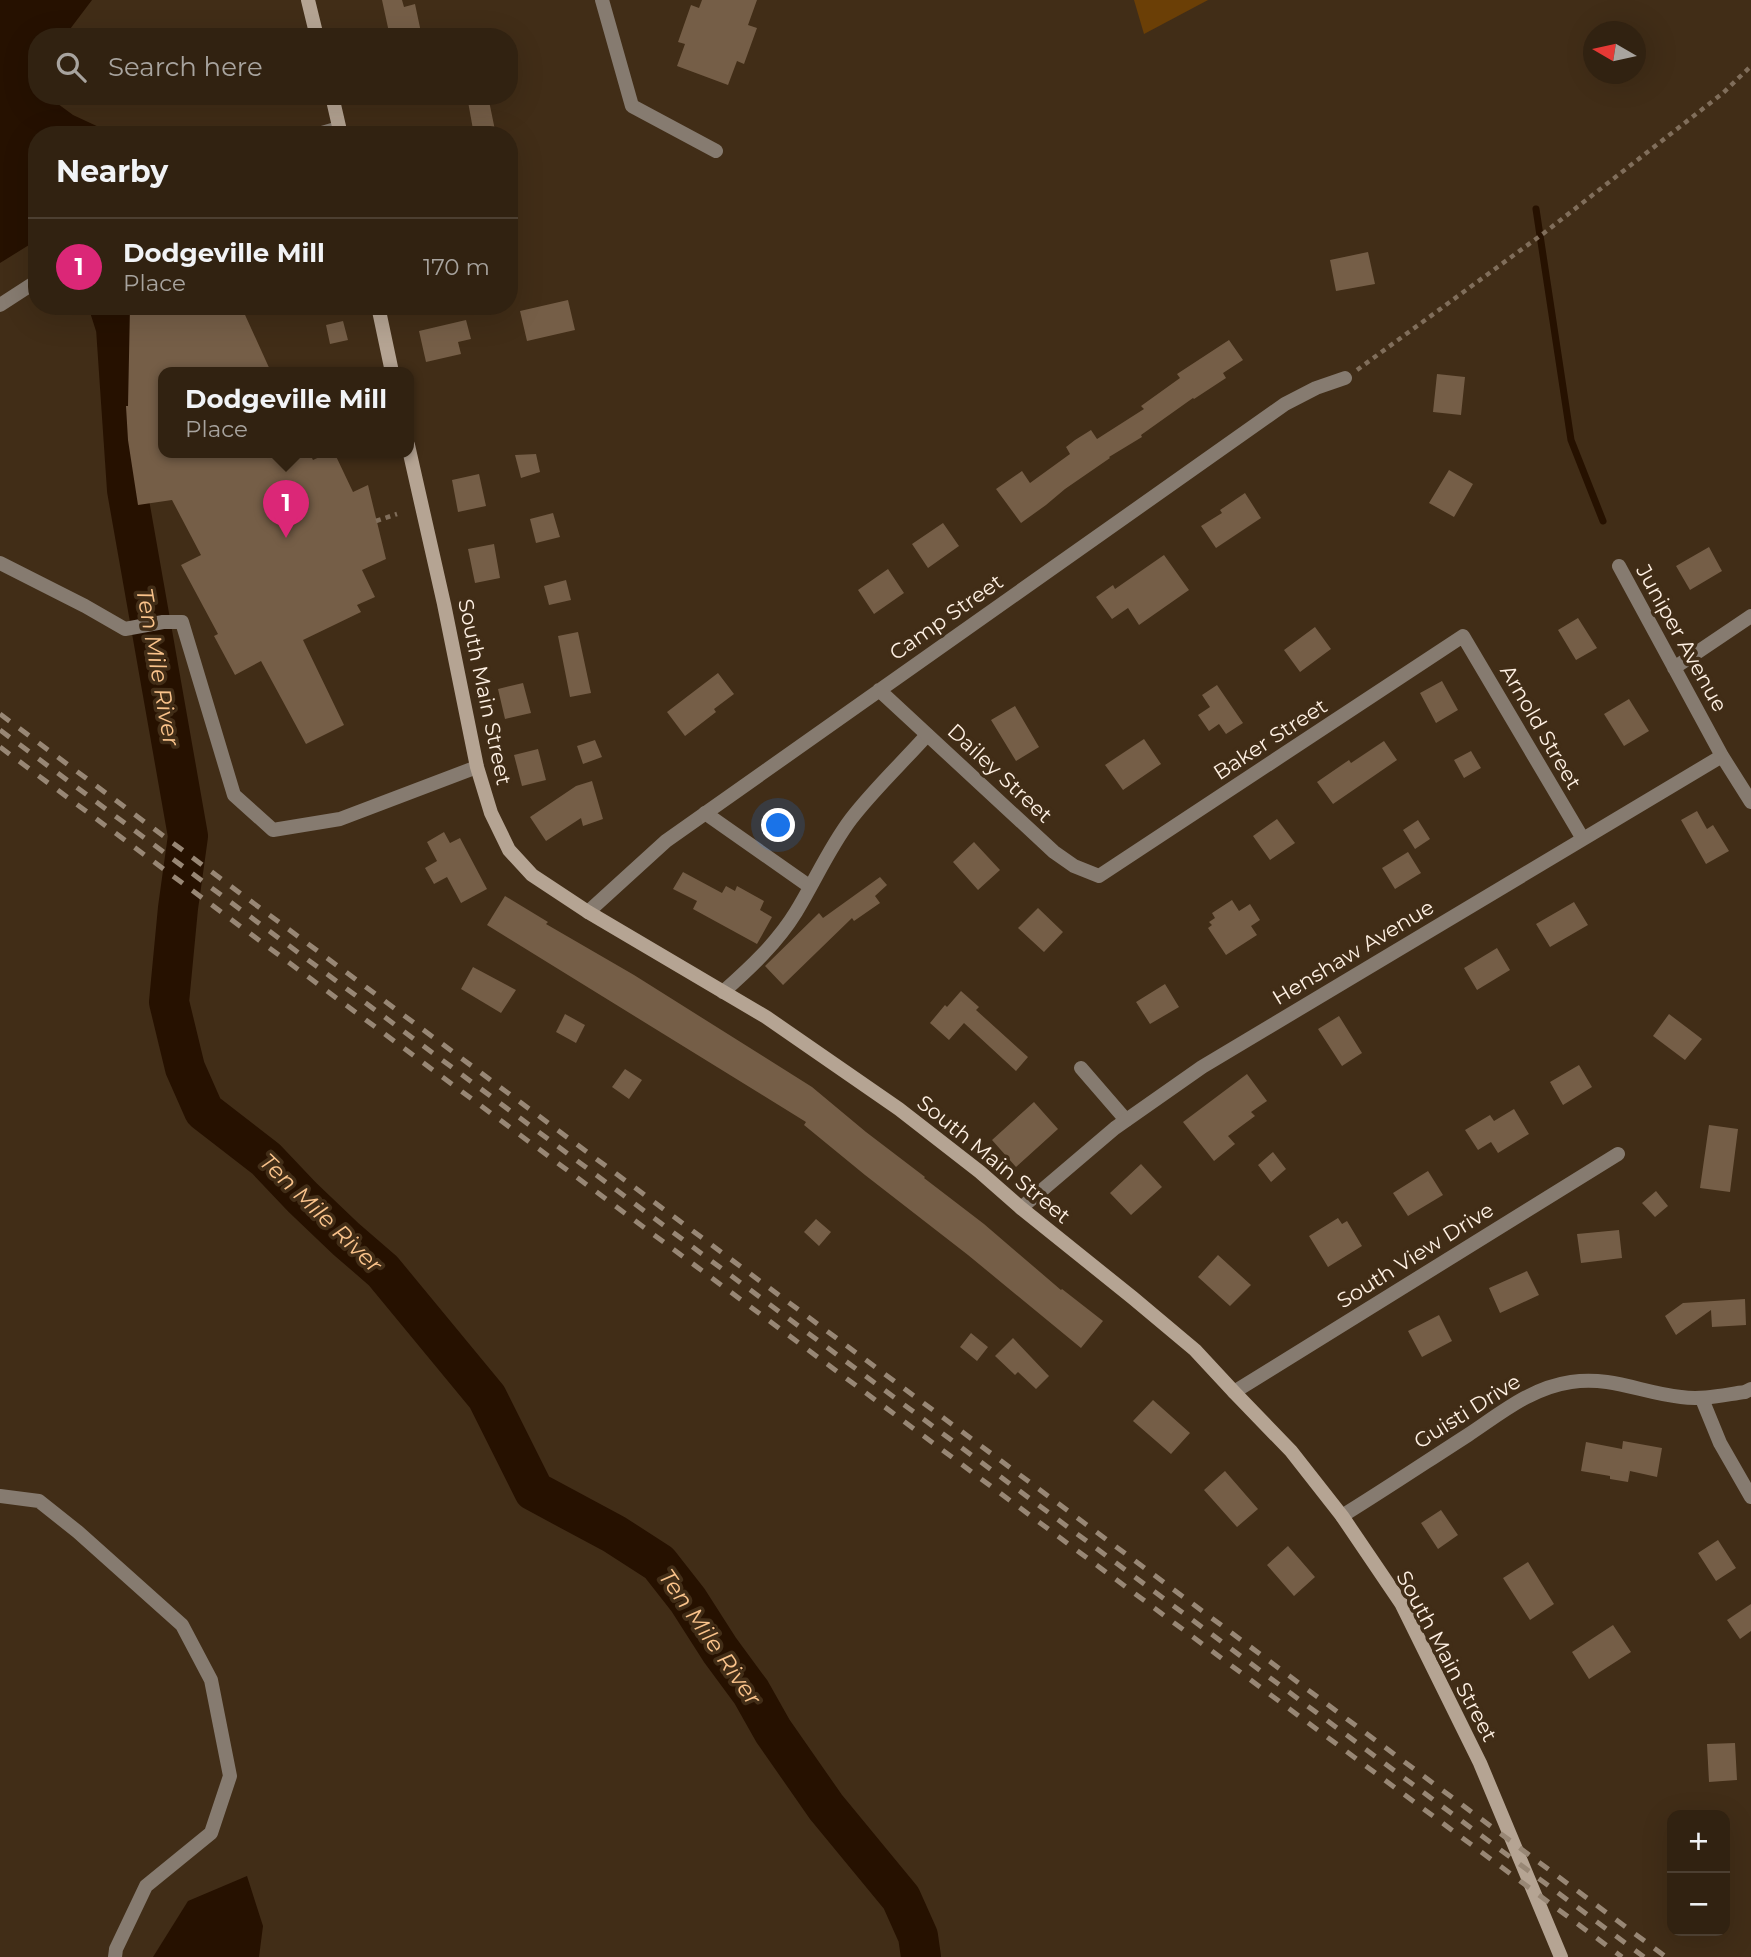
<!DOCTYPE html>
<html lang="en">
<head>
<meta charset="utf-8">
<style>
	:root { --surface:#312211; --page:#392a1a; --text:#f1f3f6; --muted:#a8a49f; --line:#4c3f31; --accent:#db2777 }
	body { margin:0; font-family:Montserrat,sans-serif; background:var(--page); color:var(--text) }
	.controls { position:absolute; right:21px; bottom:21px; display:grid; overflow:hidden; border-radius:14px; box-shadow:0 7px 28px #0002 }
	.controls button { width:63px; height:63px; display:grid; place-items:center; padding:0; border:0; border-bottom:2px solid var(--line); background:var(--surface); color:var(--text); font:35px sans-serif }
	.compass { position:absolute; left:1583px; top:21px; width:63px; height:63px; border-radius:50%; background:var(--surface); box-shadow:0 7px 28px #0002; rotate:279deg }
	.you { position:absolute; left:779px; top:826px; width:24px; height:24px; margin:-18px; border:5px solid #fff; border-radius:50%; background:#1a73e8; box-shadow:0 0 0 10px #1a73e833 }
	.badge { display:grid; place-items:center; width:46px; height:46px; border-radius:50%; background:var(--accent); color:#fff; font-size:23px; font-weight:700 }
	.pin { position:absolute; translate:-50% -58px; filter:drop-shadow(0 2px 4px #0008) }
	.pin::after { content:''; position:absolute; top:37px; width:24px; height:21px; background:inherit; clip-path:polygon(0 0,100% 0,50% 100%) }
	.popup { position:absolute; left:158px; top:367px; width:256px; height:91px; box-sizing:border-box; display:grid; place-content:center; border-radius:14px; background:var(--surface); filter:drop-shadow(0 2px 5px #0005); font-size:23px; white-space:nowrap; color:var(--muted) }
	.popup b { font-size:26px; color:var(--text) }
	.popup::after { content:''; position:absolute; left:50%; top:100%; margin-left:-14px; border:14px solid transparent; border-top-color:var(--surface) }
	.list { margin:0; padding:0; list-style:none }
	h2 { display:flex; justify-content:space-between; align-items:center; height:91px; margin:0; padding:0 28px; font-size:30px }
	h2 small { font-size:23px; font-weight:400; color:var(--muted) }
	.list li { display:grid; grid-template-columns:46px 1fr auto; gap:21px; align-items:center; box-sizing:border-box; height:98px; padding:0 28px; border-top:2px solid var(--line) }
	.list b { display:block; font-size:26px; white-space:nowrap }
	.list p { margin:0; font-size:23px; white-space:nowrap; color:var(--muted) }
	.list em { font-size:23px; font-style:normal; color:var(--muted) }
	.icon { flex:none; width:38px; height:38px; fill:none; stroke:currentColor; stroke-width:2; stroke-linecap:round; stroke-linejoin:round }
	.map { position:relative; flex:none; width:1751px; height:1957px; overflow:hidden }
	.search { position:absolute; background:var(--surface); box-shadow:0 7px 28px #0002; left:28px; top:28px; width:490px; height:77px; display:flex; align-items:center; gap:18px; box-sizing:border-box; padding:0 24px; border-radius:28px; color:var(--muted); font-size:26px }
	.panel { position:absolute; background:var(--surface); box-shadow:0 7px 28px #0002; left:28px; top:126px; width:490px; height:189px; border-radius:28px }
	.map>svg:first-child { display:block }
	.green { fill:#6b3f06 }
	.water { fill:#261100 }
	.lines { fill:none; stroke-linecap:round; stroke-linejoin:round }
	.stream { stroke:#261100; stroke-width:7 }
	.river { stroke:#261100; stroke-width:40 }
	.building { fill:#755e47 }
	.path { stroke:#806e5b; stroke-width:4.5; stroke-dasharray:5 5; stroke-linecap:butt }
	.lane { stroke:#867b70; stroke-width:14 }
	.street { stroke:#867b70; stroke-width:14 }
	.secondary { stroke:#b5a493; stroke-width:14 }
	.rail { stroke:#988775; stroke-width:5; stroke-dasharray:12 12; stroke-linecap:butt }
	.labels { text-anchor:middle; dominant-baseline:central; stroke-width:7; stroke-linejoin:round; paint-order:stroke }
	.street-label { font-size:21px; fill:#fef0e3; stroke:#412d17 }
	.water-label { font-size:23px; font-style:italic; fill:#fac38b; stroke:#412d17 }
</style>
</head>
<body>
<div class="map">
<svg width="1751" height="1957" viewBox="0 0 1751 1957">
	<rect width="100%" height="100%" fill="#412d17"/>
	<!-- green -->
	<path class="green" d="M1134,0H1208L1144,34Z"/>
	<!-- water -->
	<path class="water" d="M0,0H92L64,37H37V96H53L54,101L73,115L116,135H37V240L0,263Z
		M247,1876L263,1926L259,1957H153L188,1901Z"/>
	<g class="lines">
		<!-- stream -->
		<path class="stream" d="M1536,209L1571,440L1603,521"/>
		<!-- river -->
		<path class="river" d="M109,306L116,328L127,490L188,836L178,908L169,1002L185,1068L204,1111L266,1159L302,1197L346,1239L383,1271L487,1397L534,1491L614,1534L659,1563L688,1600L720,1650L751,1692L773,1731L826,1807L901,1898L918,1936L921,1957"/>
	</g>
	<!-- building -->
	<path class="building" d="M382,0H402L404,7L415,4L422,37H390Z
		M702,0H757L748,25L757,28L744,64L737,61L728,85L677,66L685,44L678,42L691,5L699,8Z
		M467,96H488L496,135H474Z
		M1368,252L1375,284L1336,291L1330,260Z
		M568,300L575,330L527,341L520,311Z
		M130,306H241L271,372H164V452H309L313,460L330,452H334L353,492L368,485L386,559L362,570L375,597L357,605L361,612L303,640L344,725L306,744L261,661L235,675L214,636L218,634L181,565L201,555L172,500L138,505L128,440L126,406H128Z
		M466,320L471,339L458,342L461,354L426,362L419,331Z
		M343,321L348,340L330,344L326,325Z
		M1229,340L1243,360L1223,373L1226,378L1194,399L1193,398L1141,435L1142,437L1109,457L1110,458L1065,489L1046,505L1021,523L996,489L1022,471L1030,483L1070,454L1066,447L1075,440L1091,430L1097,439L1144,409L1141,406L1180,378L1177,374Z
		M1437,374L1465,377L1461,415L1433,412Z
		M536,454L540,472L521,478L515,455Z
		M1449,470L1473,484L1454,517L1429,503Z
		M479,474L486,506L458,512L452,480Z
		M1245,493L1261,518L1216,548L1201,526L1222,513L1220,510Z
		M553,513L560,537L536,543L530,519Z
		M943,523L959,546L928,568L912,544Z
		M494,544L500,578L475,583L468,549Z
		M1709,547L1722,571L1690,590L1676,566Z
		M1164,555L1189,590L1139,625L1128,608L1112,619L1096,597L1113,585L1115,589Z
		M888,569L904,593L874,614L858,590Z
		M566,580L571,600L549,605L544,586Z
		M1578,618L1597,648L1576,660L1558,630Z
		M1315,627L1331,649L1300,672L1284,650Z
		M578,632L591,693L570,697L558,636Z
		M718,673L734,694L714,709L716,712L685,736L667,712Z
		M1442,681L1458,710L1436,723L1420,693Z
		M523,683L531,713L505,719L498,689Z
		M1217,685L1243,723L1226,734L1219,724L1209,731L1198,715L1210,707L1202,695Z
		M1629,699L1649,731L1624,746L1604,714Z
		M1015,706L1039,747L1016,761L991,720Z
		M1144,739L1161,764L1123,790L1105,765Z
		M595,740L602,757L583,764L577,746Z
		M1384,741L1397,760L1333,804L1317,782L1349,760L1351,763Z
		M538,749L546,780L522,786L514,755Z
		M1471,751L1481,768L1464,778L1454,760Z
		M592,781L603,819L583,826L581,818L546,841L530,817L576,786Z
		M1697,811L1707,829L1713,825L1729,851L1706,864L1681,820Z
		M1277,819L1295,843L1270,860L1253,836Z
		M1418,820L1430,839L1415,849L1403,830Z
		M444,832L450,843L460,838L487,889L461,903L447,877L434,884L425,868L437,861L427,842Z
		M974,842L1000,870L978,890L953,862Z
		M1408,852L1421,873L1395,889L1382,868Z
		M683,872L722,893L726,886L735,891L737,886L764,901L760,910L772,917L757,944L693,909L697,901L673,889Z
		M880,877L887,885L875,896L880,903L854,921L852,918L783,985L765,966L819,913L823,918Z
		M505,896L548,922L546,924L634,975L812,1087L866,1132L925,1177L924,1178L984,1224L1061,1290L1062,1289L1103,1321L1081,1348L968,1255L865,1175L804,1125L806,1122L487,925Z
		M1232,900L1239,911L1250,904L1260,920L1251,926L1257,935L1226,955L1208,928L1212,925L1209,922L1215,918L1212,913Z
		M1574,902L1588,925L1550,947L1536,924Z
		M1038,908L1063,932L1044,952L1018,928Z
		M1497,948L1510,970L1477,990L1464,968Z
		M473,967L516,990L501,1013L461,989Z
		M1165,984L1179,1007L1150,1024L1136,1002Z
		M961,991L979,1007L976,1010L1028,1057L1016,1071L964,1023L949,1040L930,1023L945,1005L947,1007Z
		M565,1014L585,1025L576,1043L556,1032Z
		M1669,1014L1702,1039L1685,1060L1653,1036Z
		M1339,1016L1362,1053L1342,1066L1318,1029Z
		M1579,1065L1592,1087L1563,1105L1550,1082Z
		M625,1069L642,1080L629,1099L612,1087Z
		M1247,1074L1267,1101L1251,1112L1255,1116L1228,1136L1235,1144L1214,1161L1183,1122Z
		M1034,1102L1058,1129L1016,1167L992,1140Z
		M1514,1109L1529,1134L1498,1153L1491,1142L1478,1150L1465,1130L1490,1115L1494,1121Z
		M1709,1125L1738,1129L1730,1192L1700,1188Z
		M1273,1152L1286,1169L1271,1182L1258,1165Z
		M1141,1164L1162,1187L1131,1215L1110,1193Z
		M1428,1171L1443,1195L1408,1216L1393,1193Z
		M1656,1191L1668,1206L1655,1217L1642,1203Z
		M1338,1218L1342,1224L1347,1221L1362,1246L1328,1267L1309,1236Z
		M816,1219L831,1232L819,1246L804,1232Z
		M1619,1230L1622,1258L1581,1263L1577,1234Z
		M1218,1255L1251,1285L1230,1306L1198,1277Z
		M1527,1271L1539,1295L1500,1313L1489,1288Z
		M1745,1299L1746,1325L1712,1327L1711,1310L1676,1335L1665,1316L1683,1303Z
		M1439,1315L1452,1341L1422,1357L1408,1331Z
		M971,1333L988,1347L977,1361L960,1347Z
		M1013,1338L1049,1376L1036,1389L1018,1372L1015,1375L995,1356Z
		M1153,1400L1190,1433L1171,1454L1133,1421Z
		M1623,1441L1662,1448L1657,1477L1630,1471L1628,1482L1610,1479V1476L1581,1471L1586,1442L1622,1449Z
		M1225,1471L1258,1509L1237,1527L1204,1490Z
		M1441,1510L1458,1535L1438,1549L1421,1523Z
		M1718,1540L1736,1568L1716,1581L1698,1553Z
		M1288,1546L1315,1577L1294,1596L1267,1565Z
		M1528,1562L1554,1604L1530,1620L1503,1578Z
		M1751,1604V1631L1740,1639L1727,1620Z
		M1613,1625L1631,1652L1589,1679L1572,1652Z
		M1735,1743L1737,1780L1709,1782L1707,1744Z"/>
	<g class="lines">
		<!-- path -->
		<path class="path" d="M1357,370L1544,233L1723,93L1751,66
			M376,521L397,514"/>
		<!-- lane -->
		<path class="lane" d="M315,135L339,128
			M0,305L37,281
			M0,563L85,606L125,629L163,622H182L234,795L273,830L340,819L477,767
			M705,813L809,886
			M723,992C750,968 777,943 796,912C815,881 829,848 851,819C874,789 902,763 927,735
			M1081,1068L1126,1120
			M0,1496L39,1501L78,1532L182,1625L211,1680L230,1776L211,1833L146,1886L116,1949L115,1957"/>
		<!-- street -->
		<path class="street" d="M602,0L632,106L716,151
			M1619,566L1722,756L1751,802
			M1674,668L1751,616
			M879,690L1054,852L1074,866L1099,876L1463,636L1583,839
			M588,912L666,841L1285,404L1316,388L1345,378
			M1021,1208L1115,1128L1202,1067L1722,756
			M1234,1392L1618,1154
			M1702,1399L1720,1443L1751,1497
			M1342,1516C1384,1490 1426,1462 1468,1435C1500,1414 1530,1388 1571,1382C1612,1376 1642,1393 1681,1397C1703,1400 1723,1395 1745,1392L1751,1389"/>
		<!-- secondary -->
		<path class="secondary" d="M308,0L317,37
			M332,96L341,135
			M378,306L392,372
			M408,445L444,604L477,767L491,813L509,850L532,875L588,912L766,1017L899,1109L980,1172L1021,1208L1133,1298L1195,1350L1234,1392L1291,1451L1342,1516L1401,1603L1480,1763L1561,1957"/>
		<!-- rail -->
		<path class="rail" d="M0,714L1666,1957
			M0,730L1644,1957
			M0,747L1622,1957"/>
	</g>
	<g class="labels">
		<!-- street labels -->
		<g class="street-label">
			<text transform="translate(946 617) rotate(-35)">Camp Street</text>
			<text transform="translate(1682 638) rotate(61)">Juniper Avenue</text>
			<text transform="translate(485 692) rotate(78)">South Main Street</text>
			<text transform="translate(1541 727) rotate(60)">Arnold Street</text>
			<text transform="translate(1270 739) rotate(-33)">Baker Street</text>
			<text transform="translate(1000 773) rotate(43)">Dailey Street</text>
			<text transform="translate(1353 952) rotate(-31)">Henshaw Avenue</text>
			<text transform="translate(994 1159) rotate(39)">South Main Street</text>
			<text transform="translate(1415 1255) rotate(-32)">South View Drive</text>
			<text transform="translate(1467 1411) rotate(-32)">Guisti Drive</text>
			<text transform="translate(1447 1656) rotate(62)">South Main Street</text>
		</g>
		<!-- water labels -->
		<g class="water-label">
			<text transform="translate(158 667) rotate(80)">Ten Mile River</text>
			<text transform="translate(321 1213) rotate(44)">Ten Mile River</text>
			<text transform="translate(710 1637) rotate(55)">Ten Mile River</text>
		</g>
	</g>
</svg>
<div class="controls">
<button>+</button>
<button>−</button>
</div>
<svg class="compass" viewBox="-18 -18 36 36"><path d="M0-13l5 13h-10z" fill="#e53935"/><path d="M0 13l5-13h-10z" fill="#a8a49f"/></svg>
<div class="you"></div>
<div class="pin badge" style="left:286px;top:538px">1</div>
<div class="popup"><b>Dodgeville Mill</b>Place</div>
<div class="search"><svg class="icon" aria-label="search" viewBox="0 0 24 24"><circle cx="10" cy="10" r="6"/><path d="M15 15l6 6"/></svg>Search here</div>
<section class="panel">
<h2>Nearby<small></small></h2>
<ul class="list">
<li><span class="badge">1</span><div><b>Dodgeville Mill</b><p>Place</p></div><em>170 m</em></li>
</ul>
</section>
</div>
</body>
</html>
